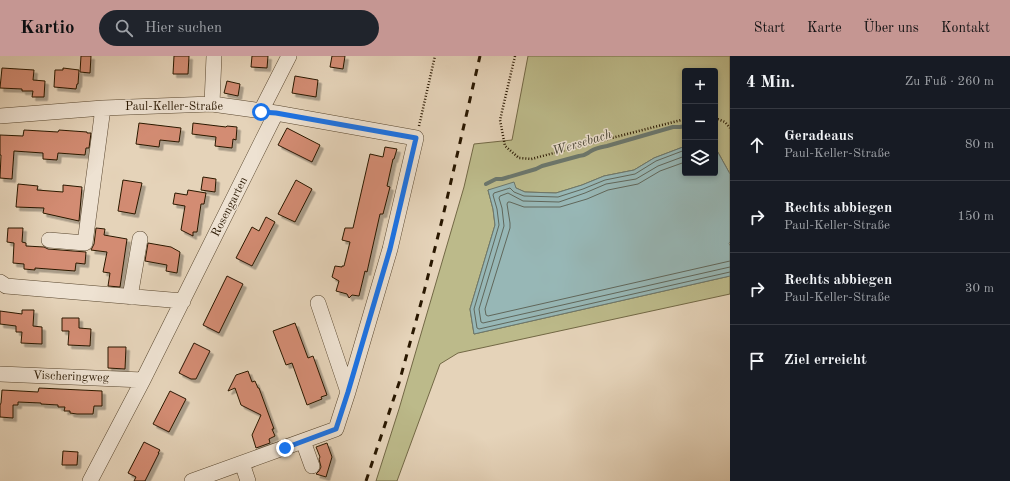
<!DOCTYPE html>
<html lang="de">
<head>
<meta charset="utf-8">
<style>
	:root { --surface:#171b24; --page:#20242c; --text:#f1f3f6; --muted:#9ea1a6; --line:#363941; --accent:#c59692 }
	body { margin:0; font-family:"Old Standard TT",serif; background:var(--page); color:var(--text) }
	.controls { position:absolute; right:12px; top:12px; display:grid; overflow:hidden; border-radius:4px; box-shadow:0 2px 6px #0003 }
	.controls button { width:36px; height:36px; display:grid; place-items:center; padding:0; border:0; border-bottom:1px solid var(--line); background:var(--surface); color:var(--text); font:20px sans-serif }
	.stop { position:absolute; width:12px; height:12px; margin:-9px; border:3px solid #1a73e8; border-radius:50%; background:#fff }
	.stop.end { background:#1a73e8; border-color:#fff; box-shadow:0 1px 4px #0008 }
	.list { margin:0; padding:0; list-style:none }
	h2 { display:flex; justify-content:space-between; align-items:center; height:52px; margin:0; padding:0 16px; font-size:17px }
	h2 small { font-size:13px; font-weight:400; color:var(--muted) }
	.list li { display:grid; grid-template-columns:26px 1fr auto; gap:12px; align-items:center; box-sizing:border-box; height:72px; padding:0 16px; border-top:1px solid var(--line) }
	.list b { display:block; font-size:15px; white-space:nowrap }
	.list p { margin:0; font-size:13px; white-space:nowrap; color:var(--muted) }
	.list em { font-size:13px; font-style:normal; color:var(--muted) }
	.icon { flex:none; width:22px; height:22px; fill:none; stroke:currentColor; stroke-width:2; stroke-linecap:round; stroke-linejoin:round }
	.map { position:relative; flex:none; width:730px; height:425px; overflow:hidden }
	header { display:flex; align-items:center; gap:24px; box-sizing:border-box; height:56px; padding:0 20px; background:var(--accent); color:#111 }
	header strong { font-size:19px }
	nav { display:flex; gap:22px; margin-inline-start:auto; font-size:14px }
	.search { width:280px; height:36px; background:var(--page); display:flex; align-items:center; gap:10px; box-sizing:border-box; padding:0 14px; border-radius:22px; color:var(--muted); font-size:15px }
	main { display:flex }
	aside { flex:1; background:var(--surface) }
	.map>svg:first-child { display:block }
	.green { fill:#bcba8a; stroke:#726845 }
	.water { fill:#97b7b6; stroke:#6b776d }
	.lines { fill:none; stroke-linecap:round; stroke-linejoin:round }
	.shore { stroke:#60675b; stroke-width:1 }
	.stream { stroke:#6b776d; stroke-width:4 }
	.building { fill:#d38c73; stroke:#291700; filter:url(#shadow) }
	.minor-casing { stroke:#58462e; stroke-width:16 }
	.path { stroke:#291700; stroke-width:2.5; stroke-dasharray:1 2; stroke-linecap:butt }
	.minor { stroke:#eee2d2; stroke-width:15 }
	.rail { stroke:#291700; stroke-width:3; stroke-dasharray:7 7; stroke-linecap:butt }
	.route { stroke:#1a73e8; stroke-width:5 }
	.labels { text-anchor:middle; dominant-baseline:central; stroke-width:3; stroke-linejoin:round; paint-order:stroke }
	.street-label { font-size:12px; fill:#291700; stroke:#eee2d2 }
	.water-label { font-size:13px; font-style:italic; fill:#4a4737; stroke:#eee2d2 }
</style>
</head>
<body>
<header>
<strong>Kartio</strong>
<div class="search"><svg class="icon" aria-label="search" viewBox="0 0 24 24"><circle cx="10" cy="10" r="6"/><path d="M15 15l6 6"/></svg>Hier suchen</div>
<nav><a>Start</a><a>Karte</a><a>Über uns</a><a>Kontakt</a></nav>
</header>
<main>
<div class="map">
<svg width="730" height="425" viewBox="0 0 730 425">
	<defs>
		<filter id="shadow"><feDropShadow dx="3.5" dy="3.5" stdDeviation="0" flood-color="#0004"/></filter>
	</defs>
	<rect width="100%" height="100%" fill="#e5d3b9"/>
	<filter id="stains"><feTurbulence type="fractalNoise" baseFrequency=".005" numOctaves="4"/><feColorMatrix values="0 0 0 0 .2 0 0 0 0 .09 0 0 0 0 .02 0 0 0 .5 -.17"/></filter>
	<radialGradient id="worn" r=".72"><stop offset=".6" stop-color="#630" stop-opacity="0"/><stop offset="1" stop-color="#630" stop-opacity=".3"/></radialGradient>
	<!-- green -->
	<path class="green" d="M528,0H730V118L715,91V15H685V86L683,91L654,102L634,114L604,120L582,129L556,137L525,136L516,132L488,134L493,153L495,169L470,253L474,278L730,220V238L458,297L440,308L397,425H376L399,353L464,131L474,88L512,84Z"/>
	<!-- water -->
	<path class="water" d="M685,86V117H715V91L730,118V186L729,187L730,190V220L474,278L470,253L495,169L493,153L488,134L514,126L516,132L525,136L556,137L582,129L604,120L634,114L654,102L683,91Z"/>
	<g class="lines">
		<!-- shore -->
		<path class="shore" d="M685,94L656,105L635,118L605,124L583,133L558,141L524,140L514,136L510,132L494,137L493,139L497,153L499,169L474,253L477,272L479,273L730,216
			M685,100L658,110L636,123L606,128L585,137L559,146L523,145L508,137L500,140L499,142L502,152L504,170L479,253L481,266L483,267L730,211
			M685,106L660,115L638,128L608,134L587,143L560,151H524L510,146H508L507,148L510,167V172L485,253L486,259L488,260L730,205"/>
		<!-- stream -->
		<path class="stream" d="M486,128L496,123H502L536,113L542,110L579,100C585,100 586,98 591,95C596,92 602,91 607,90L673,71H680L685,70"/>
	</g>
	<!-- building -->
	<path class="building" d="M81,0H91L90,17L80,16Z
		M174,0H189L188,18H173Z
		M252,0H268L267,12L251,11Z
		M332,0H345L343,13L330,11Z
		M2,12L34,14L33,24L45,25L44,41H32L33,35H22V33L0,32Z
		M63,12L79,14L78,28H77L76,33L54,31L55,14H63Z
		M295,20L318,24L316,41L292,37Z
		M227,25L240,28L238,40L224,37Z
		M139,67L181,72L179,86L160,84L159,91L136,88Z
		M193,67L226,71L227,70L237,71L236,84L233,83L232,92L215,90L216,81L192,78Z
		M287,72L320,89L312,106L278,89Z
		M24,74L58,76L59,74L87,76V77H91L89,92H86L85,99L58,97L57,104L43,103V97L14,95L12,123L0,122L1,99H0V79L23,80Z
		M385,91L397,93L394,103H393L387,130L390,131L383,158H380L367,216L365,215L359,240L352,239L349,242L347,238L336,235L339,225L332,221L335,210L342,211V210H344L350,186L342,184L345,172H353L370,98L383,101Z
		M203,121L216,123L215,136L201,134Z
		M123,124L142,127L135,158L118,155Z
		M296,124L312,133L295,166L278,158Z
		M18,128L38,130L37,134L63,136V129L82,131L79,165L43,157L44,152L16,151Z
		M188,134L206,137L204,148H201L197,176H193V180L181,174L185,150L173,148L175,137L187,139Z
		M266,161L275,166L252,210L236,202L252,171L259,175Z
		M8,172H23L22,186L26,187V190L44,191L48,193L86,196L85,208L76,207L75,215L35,212V214L24,213V208L13,207L14,187L7,186Z
		M96,172L105,173L104,179L127,183L120,231L108,230L110,217L103,216L107,196L91,194L94,188Z
		M148,187L171,191L180,196L177,217L166,215L167,209L145,205Z
		M227,220L243,228L219,277L203,269Z
		M22,254H34L33,270L42,271V288L21,287L22,276H16V270L0,268V255L22,258Z
		M62,262H79V272L91,273L90,290L68,289L69,275H62Z
		M295,267L308,302L313,300L327,339L321,341L322,343L307,349L292,307L286,309L273,275Z
		M194,287L210,295L196,323H191L179,317Z
		M108,291H126L125,313L108,312Z
		M248,315L252,326L255,325L258,332H259L274,373H272L275,380L269,383L270,387L256,392L252,379L261,359L241,349L235,332L228,335L236,319Z
		M39,332L102,335V350H94L93,358H77L70,357V355H64L65,351H58V349L41,348V347L18,346V349H13V362L0,361V349L1,347L2,334L38,336Z
		M170,335L186,343L169,376L153,368Z
		M144,386L160,394L158,397H159L145,425H134L136,421L128,417Z
		M327,387L332,401L326,421L316,418L319,415L321,411L319,403L320,401L316,391Z
		M63,395L78,396L77,409H62Z"/>
	<g class="lines">
		<!-- minor casing -->
		<g class="minor-casing">
			<path id="minor" d="M212,48L214,0
				M261,55L289,0
				M0,60L103,52L212,48L276,57L416,82L390,193L348,336L336,373L192,425
				M49,184L85,187L103,52
				M0,226L6,230L183,245
				M130,241L140,183
				M318,247L348,336
				M0,318L143,324
				M303,385L312,410
				M242,407L248,425
				M90,425L143,324L276,57"/>
		</g>
		<!-- path -->
		<path class="path" d="M515,0L500,64L505,90L519,102L531,103L685,63
			M715,62L725,66L730,72
			M419,70L435,0"/>
		<!-- minor -->
		<use href="#minor" class="minor"/>
		<!-- rail -->
		<path class="rail" d="M366,425L399,327L424,236L443,160L480,0"/>
	</g>
	<g class="lines">
		<!-- route -->
		<path class="route" d="M261,56L276,57L416,82L390,193L348,336L336,373L285,392"/>
	</g>
	<g class="labels">
		<!-- street labels -->
		<g class="street-label">
			<text x="174" y="51">Paul-Keller-Straße</text>
			<text transform="translate(230 151) rotate(-63)">Rosengarten</text>
			<text transform="translate(71 321) rotate(2)">Vischeringweg</text>
		</g>
		<!-- water labels -->
		<g class="water-label">
			<text transform="translate(582 87) rotate(-17)">Wersebach</text>
		</g>
	</g>
	<rect width="100%" height="100%" filter="url(#stains)"/>
	<rect width="100%" height="100%" fill="url(#worn)"/>
</svg>
<div class="controls">
<button>+</button>
<button>−</button>
<button><svg class="icon" aria-label="layers" viewBox="0 0 24 24"><path d="M12 4l9 5-9 5-9-5zM3 14l9 5 9-5"/></svg></button>
</div>
<div class="stop" style="left:261px;top:56px"></div>
<div class="stop end" style="left:285px;top:392px"></div>
</div>
<aside>
<h2>4 Min.<small>Zu Fuß · 260 m</small></h2>
<ul class="list">
<li><svg class="icon" aria-label="ahead" viewBox="0 0 24 24"><path d="M12 20V5M6 11l6-6 6 6"/></svg><div><b>Geradeaus</b><p>Paul-Keller-Straße</p></div><em>80 m</em></li>
<li><svg class="icon" aria-label="right" viewBox="0 0 24 24"><path d="M7 20v-9h11M14 6l5 5-5 5"/></svg><div><b>Rechts abbiegen</b><p>Paul-Keller-Straße</p></div><em>150 m</em></li>
<li><svg class="icon" aria-label="right" viewBox="0 0 24 24"><path d="M7 20v-9h11M14 6l5 5-5 5"/></svg><div><b>Rechts abbiegen</b><p>Paul-Keller-Straße</p></div><em>30 m</em></li>
<li><svg class="icon" aria-label="arrive" viewBox="0 0 24 24"><path d="M6 21V4h12l-3 4 3 4H6"/></svg><div><b>Ziel erreicht</b></div></li>
</ul>
</aside>
</main>
</body>
</html>
